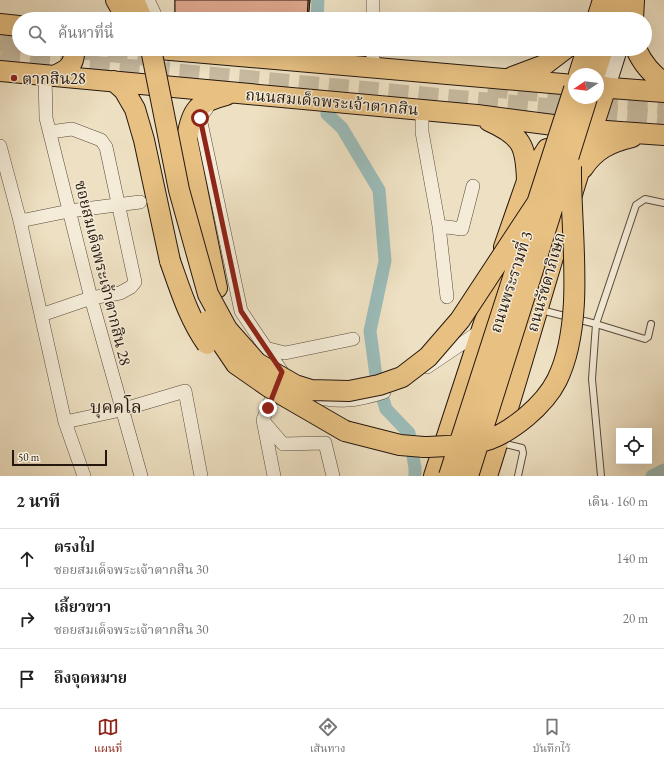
<!DOCTYPE html>
<html lang="th">
<head>
<meta charset="utf-8">
<style>
	:root { --surface:#fff; --page:#f6f6f6; --text:#222; --muted:#767676; --line:#e0e0e0; --accent:#8f2418 }
	body { margin:0; font-family:"EB Garamond","Noto Serif Thai",serif; background:var(--page); color:var(--text) }
	.controls { position:absolute; right:12px; bottom:12px; display:grid; overflow:hidden; border-radius:0px; box-shadow:0 4px 16px #0002 }
	.controls button { width:36px; height:36px; display:grid; place-items:center; padding:0; border:0; border-bottom:1px solid var(--line); background:var(--surface); color:var(--text); font:20px sans-serif }
	.compass { position:absolute; left:568px; top:68px; width:36px; height:36px; border-radius:50%; background:var(--surface); box-shadow:0 4px 16px #0002; rotate:257deg }
	.scale { position:absolute; left:12px; bottom:10px; width:95px; box-sizing:border-box; padding-left:4px; border:2px solid #26170e; border-top:0; font-size:11px; line-height:14px; white-space:nowrap; color:#26170e; -webkit-text-stroke:3px #f4ecd8; paint-order:stroke }
	.stop { position:absolute; width:12px; height:12px; margin:-9px; border:3px solid #8f2418; border-radius:50%; background:#fff }
	.stop.end { background:#8f2418; border-color:#fff; box-shadow:0 1px 4px #0008 }
	.list { margin:0; padding:0; list-style:none }
	h2 { display:flex; justify-content:space-between; align-items:center; height:52px; margin:0; padding:0 16px; font-size:17px }
	h2 small { font-size:13px; font-weight:400; color:var(--muted) }
	.list li { display:grid; grid-template-columns:26px 1fr auto; gap:12px; align-items:center; box-sizing:border-box; height:60px; padding:0 16px; border-top:1px solid var(--line) }
	.list b { display:block; font-size:15px; white-space:nowrap }
	.list p { margin:0; font-size:13px; white-space:nowrap; color:var(--muted) }
	.list em { font-size:13px; font-style:normal; color:var(--muted) }
	.icon { flex:none; width:22px; height:22px; fill:none; stroke:currentColor; stroke-width:2; stroke-linecap:round; stroke-linejoin:round }
	.map { position:relative; flex:none; width:664px; height:476px; overflow:hidden }
	.search { position:absolute; background:var(--surface); box-shadow:0 4px 16px #0002; left:12px; right:12px; top:12px; height:44px; display:flex; align-items:center; gap:10px; box-sizing:border-box; padding:0 14px; border-radius:22px; color:var(--muted); font-size:15px }
	.sheet { height:232px; background:var(--surface) }
	nav { display:flex; justify-content:space-around; align-items:center; box-sizing:border-box; height:56px; border-top:1px solid var(--line); background:var(--surface); font-size:11px; color:var(--muted) }
	nav a { display:grid; justify-items:center; gap:2px }
	nav .on { color:var(--accent) }
	.map>svg:first-child { display:block }
	.lines { fill:none; stroke-linecap:round; stroke-linejoin:round }
	.canal { stroke:#9bbcb9; stroke-width:13 }
	.primary-tunnel { stroke:#c6b99f; stroke-width:20; stroke-dasharray:20 10; stroke-linecap:butt }
	.lane-casing { stroke:#584a3b; stroke-width:8 }
	.street-casing { stroke:#584a3b; stroke-width:14 }
	.secondary-casing { stroke:#26170e; stroke-width:20 }
	.primary-casing { stroke:#26170e; stroke-width:22 }
	.lane { stroke:#f4ecd8; stroke-width:6 }
	.street { stroke:#f4ecd8; stroke-width:13 }
	.secondary { stroke:#f4ecd8; stroke-width:18 }
	.primary { stroke:#e7c082; stroke-width:20 }
	.primary-bridge-casing { stroke:#26170e; stroke-width:22; stroke-linecap:butt }
	.primary-bridge { stroke:#e7c082; stroke-width:20 }
	.wall { fill:#c59580; stroke:#26170e }
	.shaded-wall { fill:#a07968; stroke:#26170e }
	.building { fill:#e5ad95; stroke:#26170e }
	.route { stroke:#8f2418; stroke-width:5 }
	.poi-dot { fill:#8f2418; stroke:#f4ecd8; stroke-width:1.5 }
	.labels { text-anchor:middle; dominant-baseline:central; stroke-width:3; stroke-linejoin:round; paint-order:stroke }
	.poi-label { font-size:16px; fill:#26170e; stroke:#f4ecd8; text-anchor:start }
	.street-label { font-size:16px; fill:#26170e; stroke:#f4ecd8 }
	.quarter-label { font-size:18px; fill:#26170e; stroke:#f4ecd8 }
</style>
</head>
<body>
<div class="map">
<svg width="664" height="476" viewBox="0 0 664 476">
	<rect width="100%" height="100%" fill="#eee1c3"/>
	<filter id="stains"><feTurbulence type="fractalNoise" baseFrequency=".005" numOctaves="4"/><feColorMatrix values="0 0 0 0 .2 0 0 0 0 .09 0 0 0 0 .02 0 0 0 .5 -.17"/></filter>
	<radialGradient id="worn" r=".72"><stop offset=".6" stop-color="#630" stop-opacity="0"/><stop offset="1" stop-color="#630" stop-opacity=".3"/></radialGradient>
	<g class="lines">
		<!-- canal -->
		<path class="canal" d="M317,19L318,0
			M327,114L342,128L379,190L385,261L370,331L376,376L386,409L409,433L415,468V476
			M652,476L664,470"/>
		<!-- primary-tunnel -->
		<path class="primary-tunnel" d="M0,42L19,43
			M78,49L170,58
			M0,57L664,119
			M488,87L574,95
			M598,98L664,104"/>
		<!-- lane casing -->
		<g class="lane-casing">
			<path id="lane" d="M541,310L596,324L592,379L601,476
				M651,324L648,337L645,339L596,324L636,205L645,199L664,203
				M501,443L522,448L523,453L518,476"/>
		</g>
		<!-- street casing -->
		<g class="street-casing">
			<path id="street" d="M148,0L157,19
				M373,19V0
				M373,68V49
				M45,75L46,118L91,298L141,476
				M207,108L200,118L241,311L282,372L263,420L274,476
				M422,110V132L439,226L447,297
				M0,146L20,221L65,422L84,476
				M20,221L69,211L140,202
				M439,226L462,229L473,186
				M41,315L91,298L120,293L131,287L135,282L106,147L101,140L72,129L50,132
				M265,348L285,353L353,339
				M427,367L482,330
				M310,396C337,403 357,401 384,392
				M65,422L121,410L185,391L201,476
				M264,422L283,444L325,443L333,476"/>
		</g>
		<!-- secondary casing -->
		<g class="secondary-casing">
			<path id="secondary" d="M606,87L618,49"/>
		</g>
		<!-- primary casing -->
		<g class="primary-casing">
			<path id="primary" d="M116,0L127,19
				M134,0L142,19
				M597,19L603,0
				M613,19L619,0
				M633,19L634,0
				M0,24L19,26
				M159,49L574,85
				M636,49C643,64 651,73 664,83
				M0,71L477,115L592,130L664,135
				M579,74L587,49
				M595,74L603,49
				M54,76C68,70 75,65 74,49
				M512,77L544,65L565,49
				M114,81L124,90L135,109L144,140L170,261
				M598,87L664,92
				M489,121C522,136 526,145 527,181
				M583,168C595,149 611,142 632,137
				M504,247L527,181L547,149
				M217,288L187,139C191,110 198,102 226,95
				M345,431L400,445L424,447
				M434,476L484,323L512,251
				M487,476C528,347 563,216 606,87"/>
		</g>
		<!-- lane -->
		<use href="#lane" class="lane"/>
		<!-- street -->
		<use href="#street" class="street"/>
		<!-- secondary -->
		<use href="#secondary" class="secondary"/>
		<!-- primary -->
		<use href="#primary" class="primary"/>
		<!-- primary-bridge casing -->
		<g class="primary-bridge-casing">
			<path id="primary-bridge" d="M151,49L179,190L208,294L227,329L257,363L295,385L311,390L349,391L379,385L402,377L428,357L460,320L537,203
				M170,261C180,289 189,319 207,344
				M207,321L236,364L269,387L345,431
				M424,447C446,446 470,446 490,439C504,434 515,426 526,417C539,406 550,394 557,380C586,321 570,230 571,166
				M449,476L574,89
				M468,476L587,98"/>
		</g>
		<!-- primary-bridge -->
		<use href="#primary-bridge" class="primary-bridge"/>
	</g>
	<!-- wall -->
	<path class="wall" d="M175,0H310L308,19H175Z"/>
	<!-- shaded-wall -->
	<path class="shaded-wall" d="M308,0H310L308,19H307Z"/>
	<!-- building -->
	<path class="building" d="M175,0H308L307,19H222L175,13Z"/>
	<g class="lines">
		<!-- route -->
		<path class="route" d="M200,118L241,311L282,372L268,408"/>
	</g>
	<!-- markers -->
	<circle class="poi-dot" cx="14" cy="78" r="4"/>
	<g class="labels">
		<!-- poi labels -->
		<g class="poi-label">
			<text x="22" y="78">ตากสิน28</text>
		</g>
		<!-- street labels -->
		<g class="street-label">
			<text transform="translate(332 102) rotate(5)">ถนนสมเด็จพระเจ้าตากสิน</text>
			<text transform="translate(103 273) rotate(76)">ซอยสมเด็จพระเจ้าตากสิน 28</text>
			<text transform="translate(511 282) rotate(-72)">ถนนพระรามที่ 3</text>
			<text transform="translate(546 282) rotate(-74)">ถนนรัชดาภิเษก</text>
		</g>
		<!-- quarter labels -->
		<g class="quarter-label">
			<text x="116" y="406">บุคคโล</text>
		</g>
	</g>
	<rect width="100%" height="100%" filter="url(#stains)"/>
	<rect width="100%" height="100%" fill="url(#worn)"/>
</svg>
<div class="controls">
<button><svg class="icon" aria-label="locate" viewBox="0 0 24 24"><circle cx="12" cy="12" r="6"/><path d="M12 2v4M12 18v4M2 12h4M18 12h4"/></svg></button>
</div>
<svg class="compass" viewBox="-18 -18 36 36"><path d="M0-13l5 13h-10z" fill="#e53935"/><path d="M0 13l5-13h-10z" fill="#767676"/></svg>
<div class="scale">50 m</div>
<div class="stop" style="left:200px;top:118px"></div>
<div class="stop end" style="left:268px;top:408px"></div>
<div class="search"><svg class="icon" aria-label="search" viewBox="0 0 24 24"><circle cx="10" cy="10" r="6"/><path d="M15 15l6 6"/></svg>ค้นหาที่นี่</div>
</div>
<section class="sheet">
<h2>2 นาที<small>เดิน · 160 m</small></h2>
<ul class="list">
<li><svg class="icon" aria-label="ahead" viewBox="0 0 24 24"><path d="M12 20V5M6 11l6-6 6 6"/></svg><div><b>ตรงไป</b><p>ซอยสมเด็จพระเจ้าตากสิน 30</p></div><em>140 m</em></li>
<li><svg class="icon" aria-label="right" viewBox="0 0 24 24"><path d="M7 20v-9h11M14 6l5 5-5 5"/></svg><div><b>เลี้ยวขวา</b><p>ซอยสมเด็จพระเจ้าตากสิน 30</p></div><em>20 m</em></li>
<li><svg class="icon" aria-label="arrive" viewBox="0 0 24 24"><path d="M6 21V4h12l-3 4 3 4H6"/></svg><div><b>ถึงจุดหมาย</b></div></li>
</ul>
</section>
<nav>
<a class="on"><svg class="icon" aria-label="map" viewBox="0 0 24 24"><path d="M3 6l6-2 6 2 6-2v14l-6 2-6-2-6 2zM9 4v14M15 6v14"/></svg>แผนที่</a>
<a><svg class="icon" aria-label="directions" viewBox="0 0 24 24"><path d="M12 3l9 9-9 9-9-9zM9 14v-3h6M13 9l2 2-2 2"/></svg>เส้นทาง</a>
<a><svg class="icon" aria-label="saved" viewBox="0 0 24 24"><path d="M7 4h10v16l-5-4-5 4z"/></svg>บันทึกไว้</a>
</nav>
</body>
</html>
